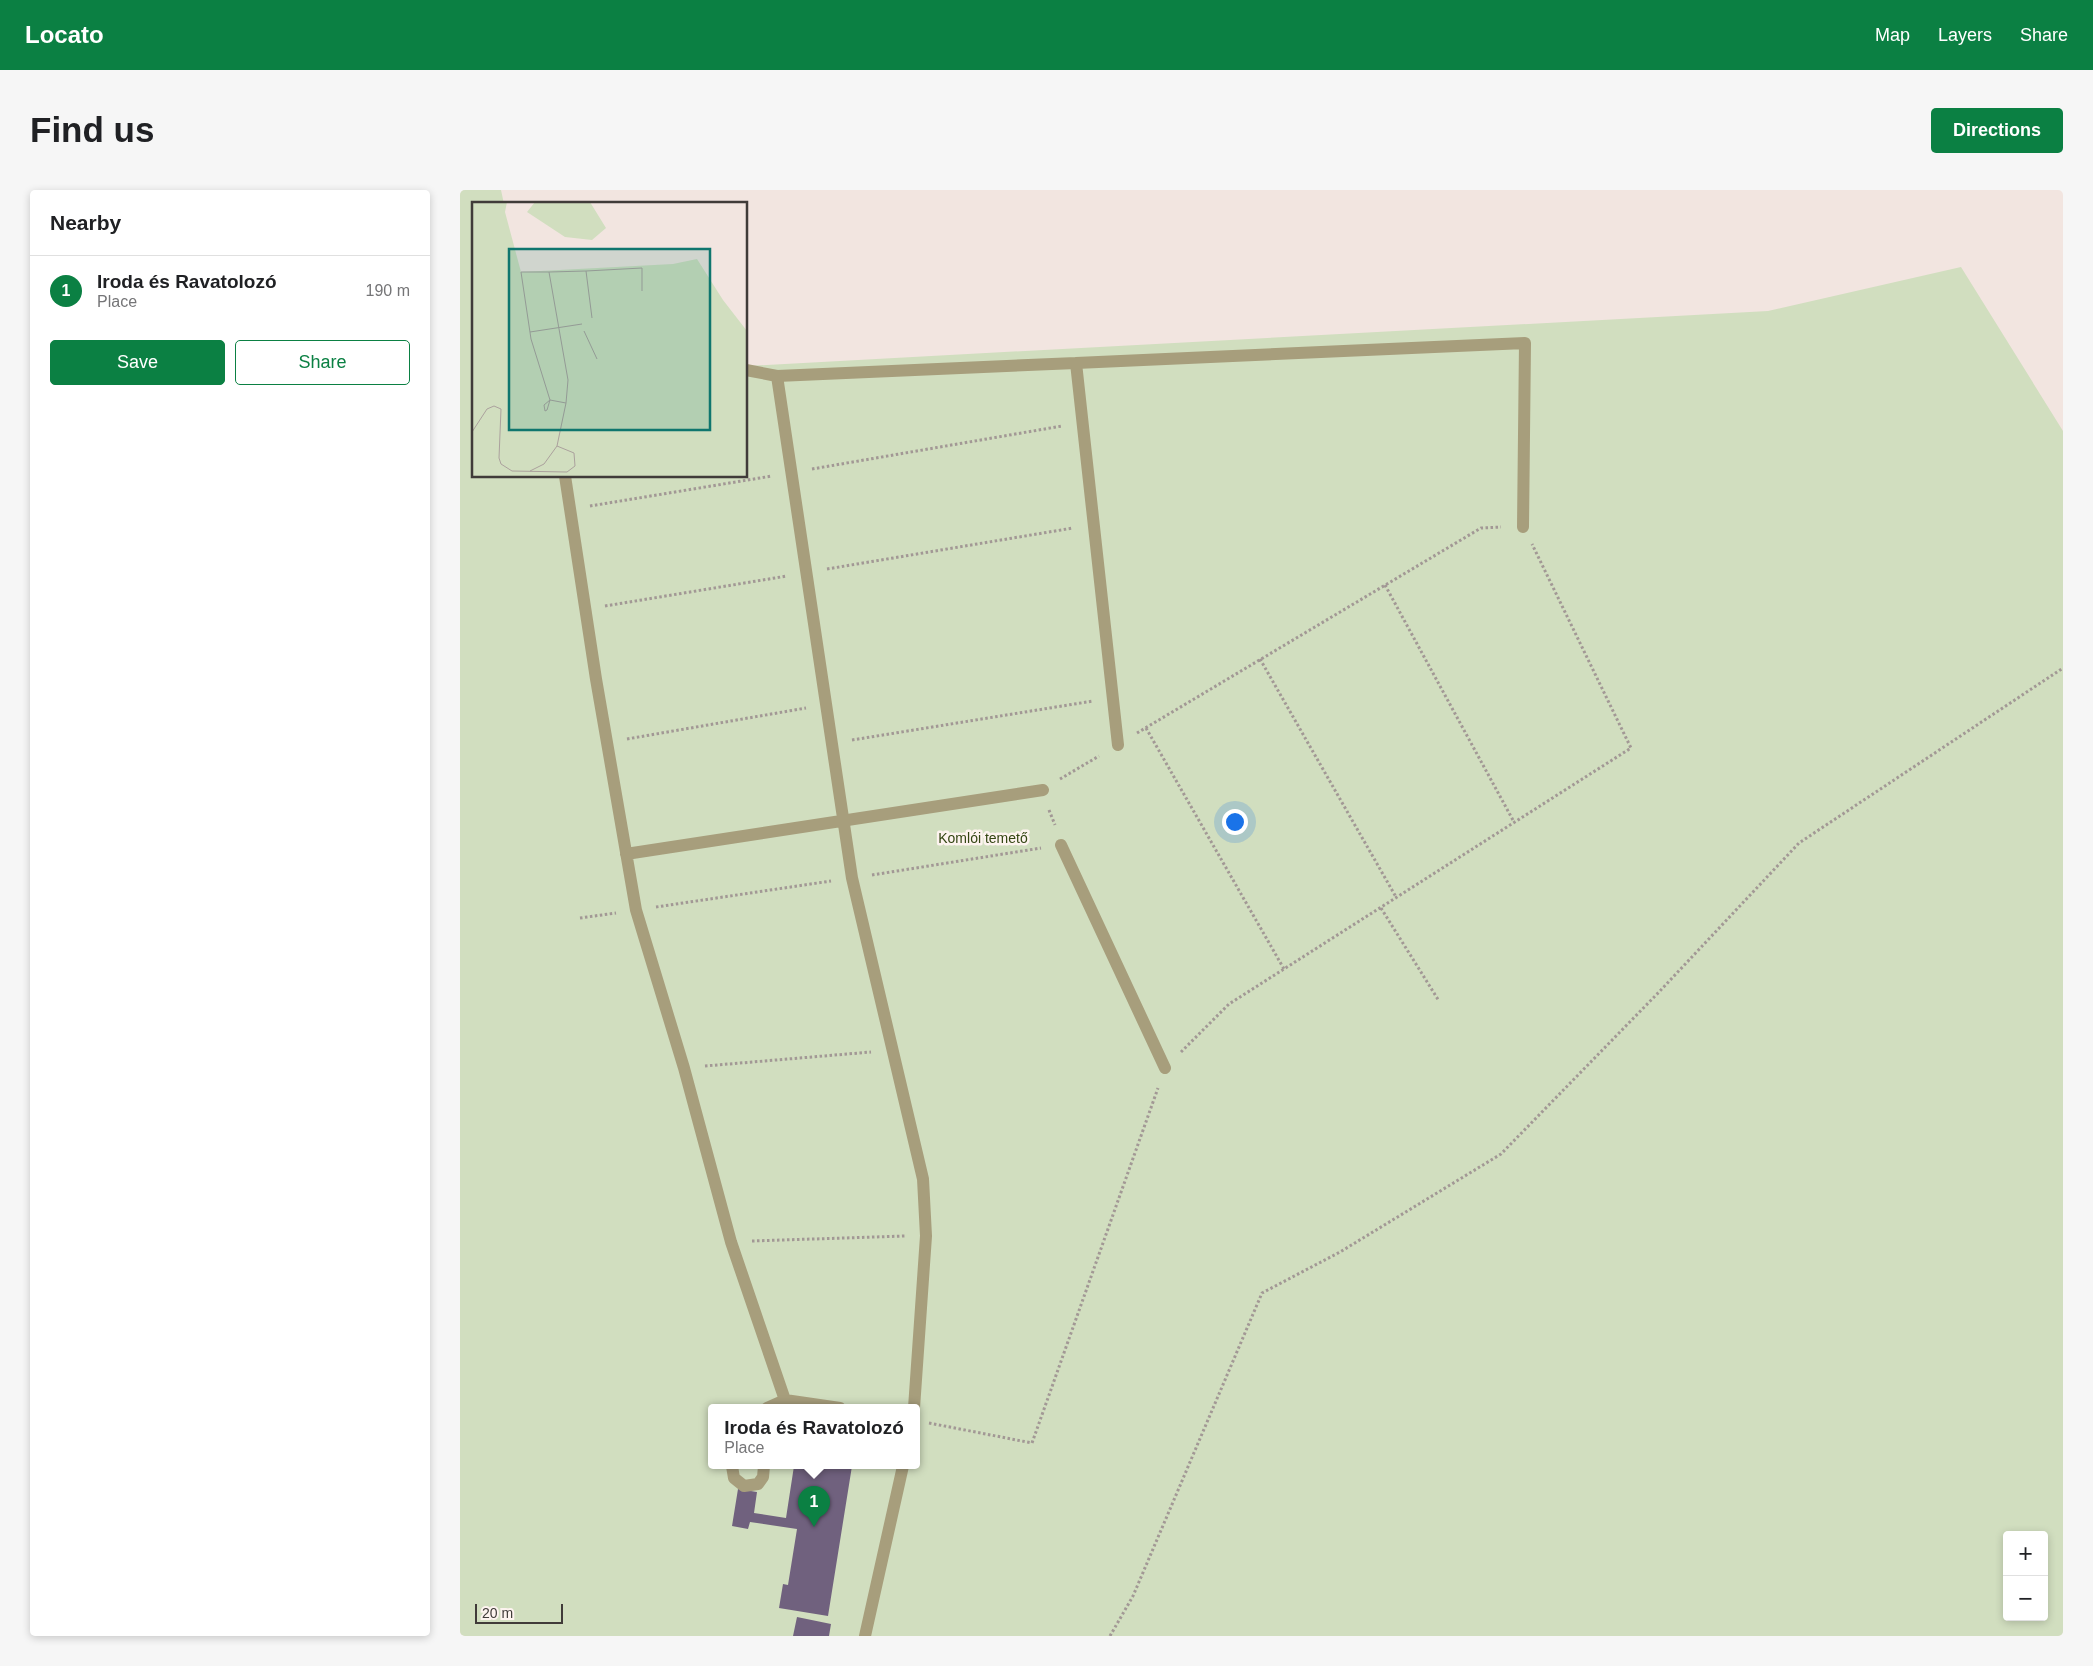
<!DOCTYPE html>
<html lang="en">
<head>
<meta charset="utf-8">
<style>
	:root { --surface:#fff; --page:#f6f6f6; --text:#202124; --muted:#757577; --line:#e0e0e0; --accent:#0b8043 }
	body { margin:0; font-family:Helvetica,sans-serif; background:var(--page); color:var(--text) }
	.controls { position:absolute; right:15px; bottom:15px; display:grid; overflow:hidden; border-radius:5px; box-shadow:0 2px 8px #0003 }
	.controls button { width:45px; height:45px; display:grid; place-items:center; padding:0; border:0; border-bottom:1px solid var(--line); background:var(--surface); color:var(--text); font:25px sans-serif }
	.scale { position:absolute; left:15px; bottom:12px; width:88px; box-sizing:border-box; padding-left:5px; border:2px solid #403b39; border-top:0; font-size:14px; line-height:18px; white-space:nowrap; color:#403b39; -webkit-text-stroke:4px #fdf3ef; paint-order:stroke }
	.you { position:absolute; left:774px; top:631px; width:18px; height:18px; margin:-12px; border:4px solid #fff; border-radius:50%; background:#1a73e8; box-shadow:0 0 0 8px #1a73e833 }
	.badge { display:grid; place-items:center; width:32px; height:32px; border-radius:50%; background:var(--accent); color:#fff; font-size:16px; font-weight:700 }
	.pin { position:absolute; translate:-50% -41px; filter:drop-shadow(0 1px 2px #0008) }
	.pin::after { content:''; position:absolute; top:26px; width:18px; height:15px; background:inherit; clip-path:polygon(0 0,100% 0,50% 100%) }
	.popup { position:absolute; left:248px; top:1214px; width:212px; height:65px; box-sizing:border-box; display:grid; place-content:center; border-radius:5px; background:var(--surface); filter:drop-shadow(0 1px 4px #0005); font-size:16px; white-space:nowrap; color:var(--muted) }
	.popup b { font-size:19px; color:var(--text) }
	.popup::after { content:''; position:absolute; left:50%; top:100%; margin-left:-10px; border:10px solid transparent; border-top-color:var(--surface) }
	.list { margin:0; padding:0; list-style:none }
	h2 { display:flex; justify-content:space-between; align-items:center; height:65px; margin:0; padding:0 20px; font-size:21px }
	h2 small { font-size:16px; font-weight:400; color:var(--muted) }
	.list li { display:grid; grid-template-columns:32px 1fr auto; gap:15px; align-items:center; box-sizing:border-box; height:70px; padding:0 20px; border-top:1px solid var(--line) }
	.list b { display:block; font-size:19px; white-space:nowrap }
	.list p { margin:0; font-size:16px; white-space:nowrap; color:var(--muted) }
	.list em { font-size:16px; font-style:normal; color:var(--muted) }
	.actions { display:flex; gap:10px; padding:15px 20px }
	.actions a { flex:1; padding:11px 0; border:1px solid var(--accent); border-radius:5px; text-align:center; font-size:18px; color:var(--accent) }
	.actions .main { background:var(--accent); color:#fff }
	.map { position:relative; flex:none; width:1603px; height:1446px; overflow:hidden; border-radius:5px }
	header { display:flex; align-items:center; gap:30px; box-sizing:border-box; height:70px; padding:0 25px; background:var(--accent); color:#fff }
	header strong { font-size:24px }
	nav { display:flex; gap:28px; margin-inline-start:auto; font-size:18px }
	.intro { display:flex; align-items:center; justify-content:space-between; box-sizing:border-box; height:120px; padding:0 30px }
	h1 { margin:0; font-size:35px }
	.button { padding:12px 22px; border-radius:5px; background:var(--accent); color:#fff; font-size:18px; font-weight:700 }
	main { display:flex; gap:30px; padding:0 30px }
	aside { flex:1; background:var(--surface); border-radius:5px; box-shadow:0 2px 8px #0003 }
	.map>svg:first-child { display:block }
	.green { fill:#d1debf; fill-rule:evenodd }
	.building { fill:#70617e }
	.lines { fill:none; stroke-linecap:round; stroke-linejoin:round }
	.path { stroke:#a29895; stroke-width:3; stroke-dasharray:2.5 2.5; stroke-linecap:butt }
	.lane { stroke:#a79e7c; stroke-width:12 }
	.labels { text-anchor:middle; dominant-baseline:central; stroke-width:5; stroke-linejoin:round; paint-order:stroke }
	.park-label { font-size:14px; fill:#334512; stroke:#fdf3ef }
	.inset-road { fill:none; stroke:#aba19d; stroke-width:1 }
	.view { fill:#0f766e; fill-opacity:0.15; stroke:#0f766e; stroke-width:2.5 }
	.inset-edge { fill:none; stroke:#403b39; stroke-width:2.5 }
</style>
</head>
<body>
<header>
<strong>Locato</strong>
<nav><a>Map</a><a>Layers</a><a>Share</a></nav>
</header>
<div class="intro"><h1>Find us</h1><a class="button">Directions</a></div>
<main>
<aside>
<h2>Nearby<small></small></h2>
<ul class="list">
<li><span class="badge">1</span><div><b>Iroda és Ravatolozó</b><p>Place</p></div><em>190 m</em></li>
</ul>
<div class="actions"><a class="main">Save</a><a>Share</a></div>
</aside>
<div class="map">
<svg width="1603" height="1446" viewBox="0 0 1603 1446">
	<rect width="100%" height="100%" fill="#f2e5e0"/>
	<!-- green -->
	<path class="green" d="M0,0H41L44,14H14V286H286V176L1308,121L1501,77L1603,241V1446H0ZM252,1218H456V1276H252ZM1547,1345H1584V1427H1547Z"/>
	<!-- building -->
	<path class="building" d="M334,1276H392L368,1426L319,1418L323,1394L328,1395L337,1339L290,1332L288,1339L272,1336L278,1299L297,1302L294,1323L326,1328Z
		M337,1427L371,1434L369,1446H333Z"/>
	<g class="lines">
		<!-- path -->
		<path class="path" d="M352,279L602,236
			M130,316L312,286
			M367,379L613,338
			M925,395L1054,632
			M145,416L327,386
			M800,469L936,707
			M686,538L824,779
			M677,543L1021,338L1041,337
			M167,549L346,518
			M392,550L633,511
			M600,589L639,566
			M589,620L595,635
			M412,685L581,658
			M196,717L371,691
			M921,718L979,811
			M120,728L156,723
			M721,862L769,814L1171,558L1072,354
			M245,876L411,862
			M292,1051L445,1046
			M469,1233L572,1253L698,898
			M650,1446L673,1406L802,1103L880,1062L1041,964L1199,802L1339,653L1603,478"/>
		<!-- lane -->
		<path class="lane" d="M616,173L1065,153L1063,337
			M286,180L317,186L392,688L463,989L466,1046L454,1218
			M317,186L616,173L658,555
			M105,286L136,489L176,720L224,878L271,1052L325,1210L380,1218
			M601,655L705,878
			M166,664L583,600
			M307,1218L325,1210
			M272,1276L274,1288L284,1296L298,1294L303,1287L304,1276
			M405,1446L443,1276"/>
	</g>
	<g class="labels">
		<!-- park labels -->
		<g class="park-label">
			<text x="523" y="648">Komlói temető</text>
		</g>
	</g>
	<!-- overview -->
	<g transform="translate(12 12)">
		<rect width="275" height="275" fill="#f2e5e0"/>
		<path d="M0,0H35L33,10L49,70L201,62L225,57L251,98L275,129V275H0ZM63,0H118L134,26L120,38L93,35L55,10Z" fill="#d1debf"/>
		<path class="inset-road" d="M114,69L170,66V89M77,70L114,69L120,116M112,129L125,157M58,130L110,122M78,198L75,208L73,209L72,203ZM0,230L15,207L22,204L29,207L27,256L29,262L40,269L95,270L103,264L102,251L85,244M58,269L72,262L85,244L94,201L96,178L77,70H49L59,137L78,198L94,201"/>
		<path class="view" d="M37,47H238V228H37Z"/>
		<rect width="275" height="275" class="inset-edge"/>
	</g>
</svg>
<div class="controls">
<button>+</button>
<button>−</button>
</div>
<div class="scale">20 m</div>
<div class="you"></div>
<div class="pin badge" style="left:354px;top:1337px">1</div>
<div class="popup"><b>Iroda és Ravatolozó</b>Place</div>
</div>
</main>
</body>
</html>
